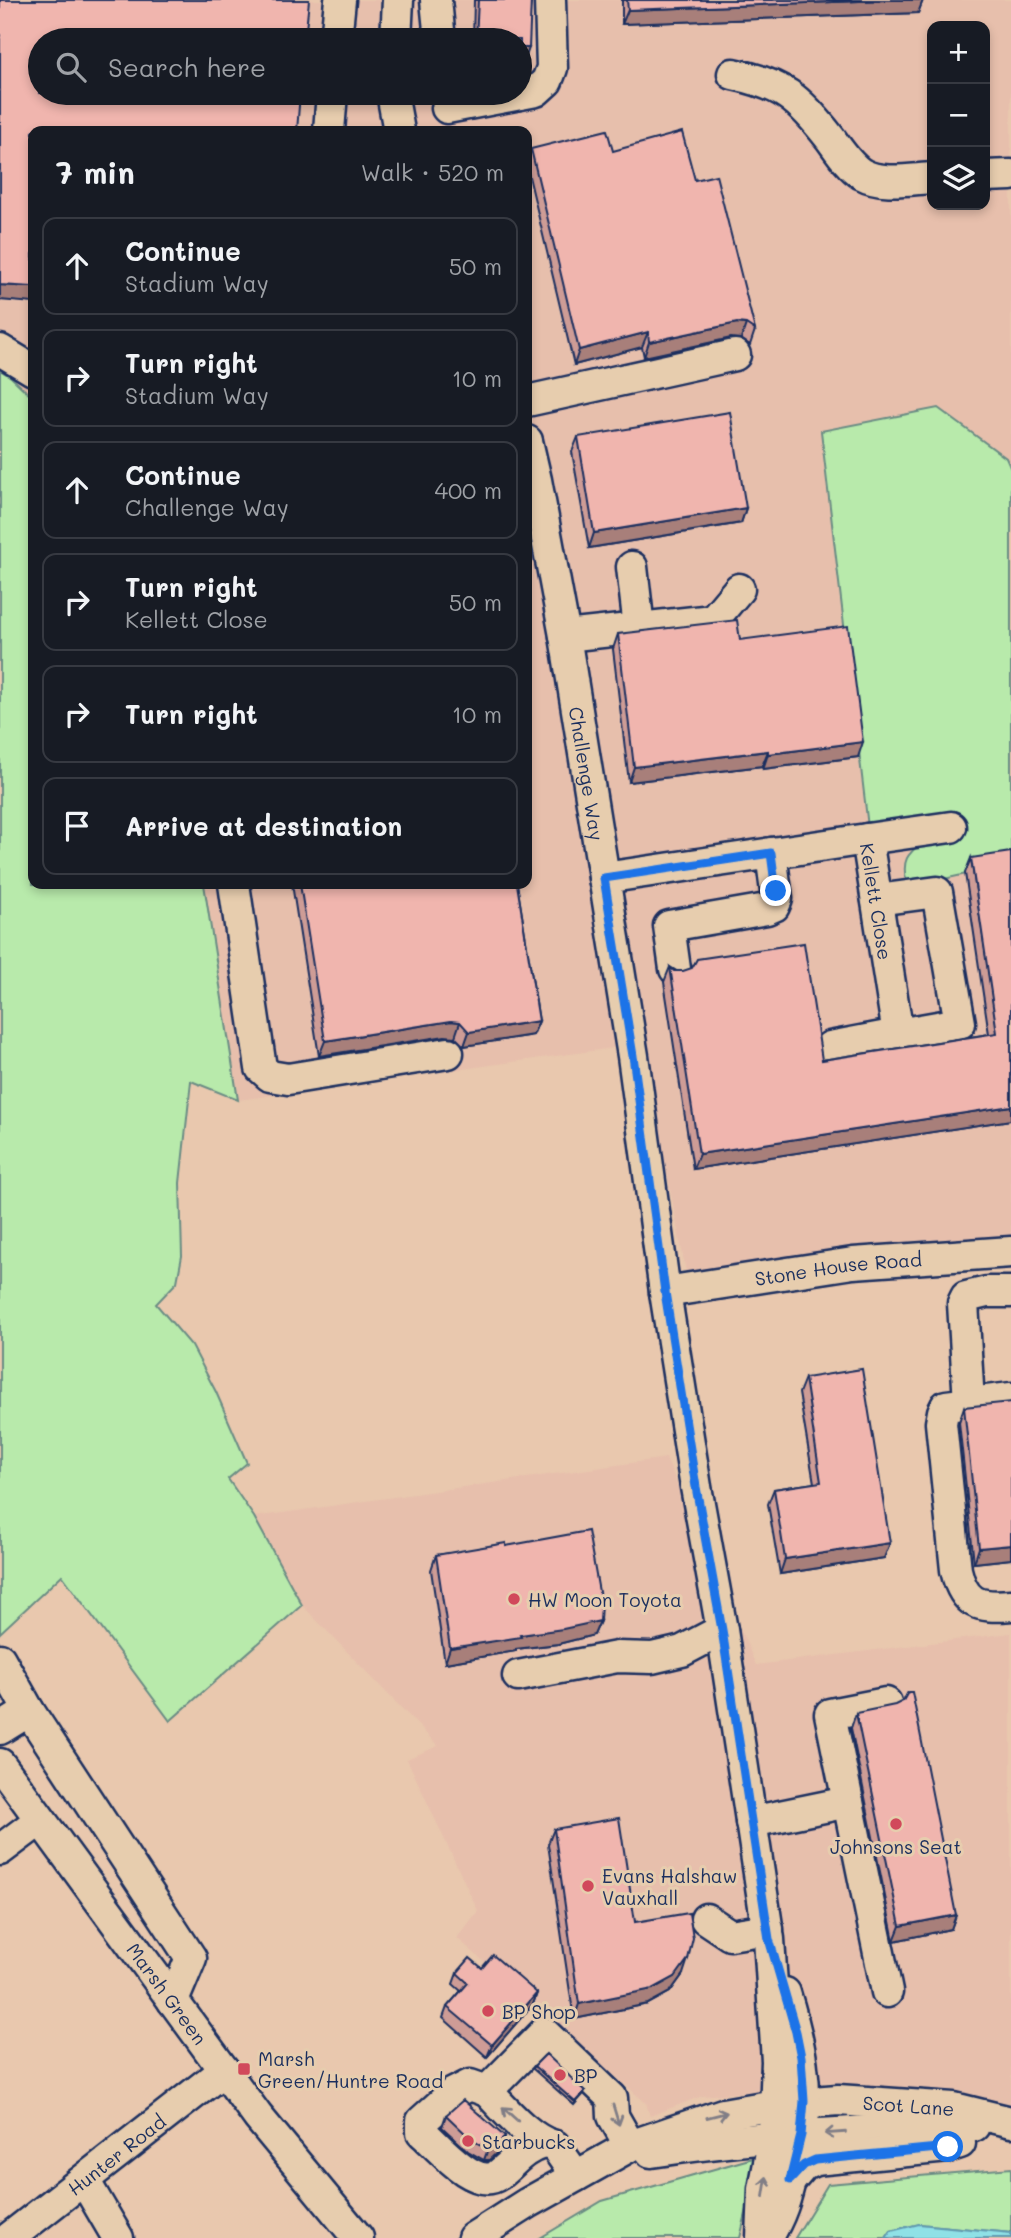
<!DOCTYPE html>
<html lang="en">
<head>
<meta charset="utf-8">
<style>
	:root { --surface:#171b24; --page:#20242c; --text:#f1f3f6; --muted:#9ea1a6; --line:#363941 }
	body { margin:0; font-family:Mali,sans-serif; background:var(--page); color:var(--text) }
	.controls { position:absolute; right:21px; top:21px; display:grid; overflow:hidden; border-radius:14px; box-shadow:0 4px 10px #0003 }
	.controls button { width:63px; height:63px; display:grid; place-items:center; padding:0; border:0; border-bottom:2px solid var(--line); background:var(--surface); color:var(--text); font:35px sans-serif }
	.stop { position:absolute; width:21px; height:21px; margin:-16px; border:5px solid #1a73e8; border-radius:50%; background:#fff }
	.stop.end { background:#1a73e8; border-color:#fff; box-shadow:0 2px 7px #0008 }
	.list { margin:0; padding:0; list-style:none }
	h2 { display:flex; justify-content:space-between; align-items:center; height:91px; margin:0; padding:0 28px; font-size:30px }
	h2 small { font-size:23px; font-weight:400; color:var(--muted) }
	.list li { display:grid; grid-template-columns:46px 1fr auto; gap:21px; align-items:center; box-sizing:border-box; height:98px; margin:0 14px 14px; padding:0 14px; border:2px solid var(--line); border-radius:14px }
	.list b { display:block; font-size:26px; white-space:nowrap }
	.list p { margin:0; font-size:23px; white-space:nowrap; color:var(--muted) }
	.list em { font-size:23px; font-style:normal; color:var(--muted) }
	.icon { flex:none; width:38px; height:38px; fill:none; stroke:currentColor; stroke-width:2; stroke-linecap:round; stroke-linejoin:round }
	.map { position:relative; flex:none; width:1011px; height:2238px; overflow:hidden }
	.search { position:absolute; background:var(--surface); box-shadow:0 4px 10px #0003; left:28px; top:28px; width:504px; height:77px; display:flex; align-items:center; gap:18px; box-sizing:border-box; padding:0 24px; border-radius:38px; color:var(--muted); font-size:26px }
	.panel { position:absolute; background:var(--surface); box-shadow:0 4px 10px #0003; left:28px; top:126px; width:504px; height:763px; border-radius:14px }
	.map>svg:first-child { display:block }
	.built { fill:#e7bfac; fill-rule:evenodd }
	.green { fill:#b8eaab; stroke:#6a8c84; stroke-width:2 }
	.water { fill:#8fe1e6; stroke:#619ab0; stroke-width:2 }
	.lines { fill:none; stroke-linecap:round; stroke-linejoin:round }
	.minor-casing { stroke:#1b2f5e; stroke-width:35 }
	.minor { stroke:#e7cdae; stroke-width:30 }
	.wall { fill:#ce9c96; stroke:#1b2f5e; stroke-width:2 }
	.shaded-wall { fill:#a87f7a; stroke:#1b2f5e; stroke-width:2 }
	.building { fill:#f0b5ae; stroke:#1b2f5e; stroke-width:2 }
	.oneway { stroke:#817e86 }
	.route { stroke:#1a73e8; stroke-width:9 }
	.poi-dot { fill:#d1495b; stroke:#e7cdae; stroke-width:2.5 }
	.labels { text-anchor:middle; dominant-baseline:central; stroke-width:6; stroke-linejoin:round; paint-order:stroke }
	.street-label { font-size:19px; fill:#1b2f5e; stroke:#e7cdae }
	.poi-label { font-size:19px; fill:#1b2f5e; stroke:#e7cdae; text-anchor:start }
</style>
</head>
<body>
<div class="map">
<svg width="1011" height="2238" viewBox="0 0 1011 2238">
	<rect width="100%" height="100%" fill="#e9c8ae"/>
	<filter id="ink" filterUnits="userSpaceOnUse"><feTurbulence type="fractalNoise" baseFrequency=".0143" numOctaves="2"/><feDisplacementMap in="SourceGraphic" scale="14" xChannelSelector="R" yChannelSelector="G"/><feConvolveMatrix kernelMatrix="1 2 1 2 8 2 1 2 1" color-interpolation-filters="sRGB"/></filter>
	<g filter="url(#ink)">
		<!-- built -->
		<path class="built" d="M0,0H1011V1241L687,1277L642,1044L238,1100L204,884H527V131H33V398L11,377L0,370ZM932,26H985V205H932ZM40,40H520V93H40Z
			M666,1458L756,1665L1011,1633V2105L829,2082L790,2088L702,2096L650,2116L646,2103L457,1938L478,1911L407,1759L438,1746L302,1605L254,1517Z"/>
		<!-- green -->
		<path class="green" d="M0,370L11,377L33,398V884H204L238,1100L191,1081L180,1183L182,1256L177,1282L156,1304L192,1346L216,1392L247,1463L228,1479L254,1517L302,1605L170,1721L62,1575L0,1633Z
			M938,408L1006,458L1011,469V864L922,884L906,880C902,860 907,855 922,842L868,827L821,431Z
			M760,2156L740,2238H540L602,2201Z
			M1011,2168V2233L920,2224L891,2231L886,2238H795L828,2184Z"/>
		<!-- water -->
		<path class="water" d="M919,2224L1011,2233V2238H886L891,2231Z"/>
		<g class="lines">
			<!-- minor casing -->
			<g class="minor-casing">
				<g id="minor">
					<path d="M436,0L440,40"/>
					<path d="M336,40L340,0"/>
					<path d="M396,40L398,0"/>
					<path d="M733,74C782,84 799,98 830,138C839,150 849,166 862,174C882,185 911,179 932,178"/>
					<path d="M392,93L399,131"/>
					<path d="M447,108L536,91L547,81L552,68L550,0"/>
					<path d="M329,131L332,93"/>
					<path d="M985,176L1011,175"/>
					<path d="M0,350L33,370"/>
					<path d="M527,401L735,355"/>
					<path id="s1" d="M527,441L536,480L565,636L633,1056L665,1292L696,1487L722,1630L769,1939L777,2061L774,2137L764,2189L762,2238"/>
					<path d="M632,567L639,628"/>
					<path d="M565,636L713,620L739,589"/>
					<path d="M867,839L951,827"/>
					<path id="s2" d="M604,878L867,839L898,1034L830,1047"/>
					<path d="M234,884L261,1068L270,1076L288,1079L448,1053"/>
					<path d="M877,900L937,892L960,1023L898,1034"/>
					<path d="M675,969L669,926L767,909L774,906L777,899L771,853"/>
					<path id="s3" d="M665,1292L853,1263L1011,1252"/>
					<path d="M1011,1398L946,1406L943,1412L941,1423L956,1570C964,1604 978,1608 1011,1605"/>
					<path d="M969,1403L963,1303L966,1297L987,1292H1011"/>
					<path d="M0,1659L29,1711"/>
					<path d="M518,1676L617,1657L652,1658L682,1651L722,1630"/>
					<path d="M886,1703L830,1714L887,1992"/>
					<path d="M0,1729L29,1711L191,1958L173,2001"/>
					<path id="s4" d="M0,1764L258,2117L358,2238"/>
					<path d="M751,1822L848,1802"/>
					<path d="M0,1850L40,1820"/>
					<path d="M706,1919L730,1935L768,1929"/>
					<path d="M487,2091L470,2085L452,2094L422,2121V2132C438,2146 475,2191 498,2175C515,2162 521,2150 543,2143"/>
					<path d="M651,2152C758,2135 866,2131 974,2126"/>
					<path d="M576,2176L555,2146C531,2141 504,2109 487,2091L544,2033L612,2098L613,2116L630,2146"/>
					<path d="M84,2180L118,2238"/>
					<path d="M791,2180L804,2165L815,2160L948,2147L960,2143"/>
					<path id="s5" d="M9,2238L224,2070"/>
					<path id="s6" d="M473,2238L528,2203L630,2146L723,2114L775,2105L838,2100L954,2108L1011,2122"/>
					<path d="M767,2238C781,2216 786,2198 792,2173C795,2161 799,2149 801,2136C810,2088 799,2039 785,1993"/>
				</g>
			</g>
			<!-- minor -->
			<use href="#minor" class="minor"/>
		</g>
		<!-- wall -->
		<path class="wall" d="M474,0H531L525,59H520V40H473Z
			M622,0H923L918,13L622,24Z
			M531,149L613,151L695,180L755,330L750,345L741,339L731,338L644,357L642,347L574,365L527,168V161Z
			M578,437L746,508L741,523L589,548L572,452Z
			M618,634L740,640L858,757L763,769L762,766L629,782L613,649Z
			M971,858L1011,1120L693,1169L664,982L670,967L822,1060L989,1034L965,873Z
			M292,884H517L539,1021L533,1035L464,1046L455,1037L445,1036L319,1056Z
			M805,1378L884,1558L780,1574L768,1504L774,1489L814,1483L799,1393Z
			M964,1407L1011,1559L974,1563L959,1422Z
			M506,1546L600,1621L594,1635L558,1644L516,1649V1651L445,1663L431,1570L436,1555Z
			M856,1713L956,1915L951,1929L894,1941L851,1728Z
			M554,1829L635,1922L683,1974L670,1992L648,2004L574,2019L548,1844Z
			M482,1968L537,1993L533,2004L487,2057L443,2018L447,2007L461,1991L453,1984L457,1973Z
			M534,2066L585,2091L583,2095L574,2105L533,2069Z
			M446,2115L505,2137L501,2149L489,2160H484L468,2151L442,2127Z"/>
		<!-- shaded-wall -->
		<path class="shaded-wall" d="M886,0H923L918,13L622,24L628,10Z
			M520,48H529L525,59H520Z
			M0,285L33,287V303L0,300Z
			M737,323L746,324L741,339L731,338L644,357L649,342Z
			M648,332L642,347L574,365L579,350Z
			M746,508L741,523L589,548L594,533Z
			M863,742L858,757L763,769L768,754Z
			M768,751L762,766L629,782L634,767Z
			M451,1021L460,1022L455,1037L445,1036L319,1056L325,1041Z
			M539,1021L533,1035L464,1046L469,1032Z
			M1011,1106V1120L693,1169L699,1154Z
			M890,1543L884,1558L780,1574L785,1559Z
			M1011,1545V1559L974,1563L979,1548Z
			M600,1621L594,1635L558,1644L516,1649V1651L445,1663L450,1648Z
			M956,1915L951,1929L894,1941L900,1926Z
			M688,1959L683,1974L670,1992L648,2004L574,2019L579,2004Z
			M537,1993L533,2004L487,2057L492,2045Z
			M505,2137L501,2149L489,2160H484L488,2149Z"/>
		<!-- building -->
		<path class="building" d="M0,0H309L305,40H40V93H300L297,131H33V287L0,285Z
			M478,0H531L529,48H520V40H476Z
			M627,0H886L628,10Z
			M607,130L613,151L682,132L695,180L716,175L755,330L746,324L737,323L649,342L648,332L579,350L531,149Z
			M730,412L746,508L594,533L578,437Z
			M737,620L740,640L848,626L863,742L768,754V751L634,767L618,634Z
			M1011,852V1106L699,1154L670,967L674,971H683L692,968L697,959L804,943L822,1060L997,1033L971,858Z
			M300,884H517L539,1021L469,1032L460,1022L451,1021L325,1041Z
			M862,1369L890,1543L785,1559L774,1489L821,1482L805,1378Z
			M1011,1402V1545L979,1548L964,1407Z
			M588,1531L601,1603L600,1621L563,1629L520,1635L521,1637L450,1648L436,1555L506,1543V1546Z
			M908,1692H912L956,1915L900,1926L856,1713L895,1705L903,1701Z
			M619,1818L635,1922L689,1913L693,1938L688,1959L675,1977L653,1989L579,2004L554,1829Z
			M493,1955L537,1993L492,2045L447,2007L468,1983L457,1973L470,1958L482,1968Z
			M546,2054L585,2091L575,2102L534,2066Z
			M463,2100L505,2137L493,2148L488,2149L472,2140L446,2115Z"/>
		<!-- one-way arrows -->
		<defs><path id="oneway-shaft" d="M-6 0H5M1.5-3L5.5 0L1.5 3" fill="none" stroke-width="1.6" stroke-linecap="round" stroke-linejoin="round" transform="scale(1.75)"/></defs>
		<g class="oneway">
			<use href="#oneway-shaft" transform="translate(510 2114) rotate(-138)"/>
			<use href="#oneway-shaft" transform="translate(616 2115) rotate(73)"/>
			<use href="#oneway-shaft" transform="translate(717 2115) rotate(-14)"/>
			<use href="#oneway-shaft" transform="translate(835 2133) rotate(176)"/>
			<use href="#oneway-shaft" transform="translate(765 2187) rotate(-81)"/>
		</g>
	</g>
	<g class="lines" filter="url(#ink)">
		<!-- route -->
		<path class="route" d="M776,891L771,853L604,878L633,1056L665,1292L696,1487L722,1630L769,1939L796,2032L801,2057L804,2101L801,2135L790,2180L804,2165L815,2160L948,2147"/>
	</g>
	<!-- markers -->
	<g class="poi-dot">
		<circle cx="514" cy="1599" r="7"/>
		<circle cx="896" cy="1824" r="7"/>
		<circle cx="588" cy="1886" r="7"/>
		<circle cx="488" cy="2011" r="7"/>
		<rect x="237" y="2062" width="14" height="14" rx="3.5"/>
		<circle cx="560" cy="2075" r="7"/>
		<circle cx="468" cy="2141" r="7"/>
	</g>
	<g class="labels">
		<!-- street labels -->
		<g class="street-label">
			<text stroke="none"><textPath href="#s1" startOffset="338">Challenge Way</textPath></text>
			<text stroke="none"><textPath href="#s2" startOffset="329">Kellett Close</textPath></text>
			<text stroke="none"><textPath href="#s3" startOffset="175">Stone House Road</textPath></text>
			<text stroke="none"><textPath href="#s4" startOffset="284">Marsh Green</textPath></text>
			<text stroke="none"><textPath href="#s6" startOffset="467">Scot Lane</textPath></text>
			<text stroke="none"><textPath href="#s5" startOffset="136">Hunter Road</textPath></text>
		</g>
		<!-- poi labels -->
		<g class="poi-label">
			<text x="528" y="1599">HW Moon Toyota</text>
			<text x="896" y="1846" text-anchor="middle">Johnsons Seat</text>
			<text x="602" y="1875">Evans Halshaw<tspan x="602" dy="22">Vauxhall</tspan></text>
			<text x="502" y="2011">BP Shop</text>
			<text x="258" y="2058">Marsh<tspan x="258" dy="22">Green/Huntre Road</tspan></text>
			<text x="574" y="2075">BP</text>
			<text x="482" y="2141">Starbucks</text>
		</g>
	</g>
</svg>
<div class="controls">
<button>+</button>
<button>−</button>
<button><svg class="icon" aria-label="layers" viewBox="0 0 24 24"><path d="M12 4l9 5-9 5-9-5zM3 14l9 5 9-5"/></svg></button>
</div>
<div class="stop" style="left:948px;top:2147px"></div>
<div class="stop end" style="left:776px;top:891px"></div>
<div class="search"><svg class="icon" aria-label="search" viewBox="0 0 24 24"><circle cx="10" cy="10" r="6"/><path d="M15 15l6 6"/></svg>Search here</div>
<section class="panel">
<h2>7 min<small>Walk · 520 m</small></h2>
<ul class="list">
<li><svg class="icon" aria-label="ahead" viewBox="0 0 24 24"><path d="M12 20V5M6 11l6-6 6 6"/></svg><div><b>Continue</b><p>Stadium Way</p></div><em>50 m</em></li>
<li><svg class="icon" aria-label="right" viewBox="0 0 24 24"><path d="M7 20v-9h11M14 6l5 5-5 5"/></svg><div><b>Turn right</b><p>Stadium Way</p></div><em>10 m</em></li>
<li><svg class="icon" aria-label="ahead" viewBox="0 0 24 24"><path d="M12 20V5M6 11l6-6 6 6"/></svg><div><b>Continue</b><p>Challenge Way</p></div><em>400 m</em></li>
<li><svg class="icon" aria-label="right" viewBox="0 0 24 24"><path d="M7 20v-9h11M14 6l5 5-5 5"/></svg><div><b>Turn right</b><p>Kellett Close</p></div><em>50 m</em></li>
<li><svg class="icon" aria-label="right" viewBox="0 0 24 24"><path d="M7 20v-9h11M14 6l5 5-5 5"/></svg><div><b>Turn right</b></div><em>10 m</em></li>
<li><svg class="icon" aria-label="arrive" viewBox="0 0 24 24"><path d="M6 21V4h12l-3 4 3 4H6"/></svg><div><b>Arrive at destination</b></div></li>
</ul>
</section>
</div>
</body>
</html>
